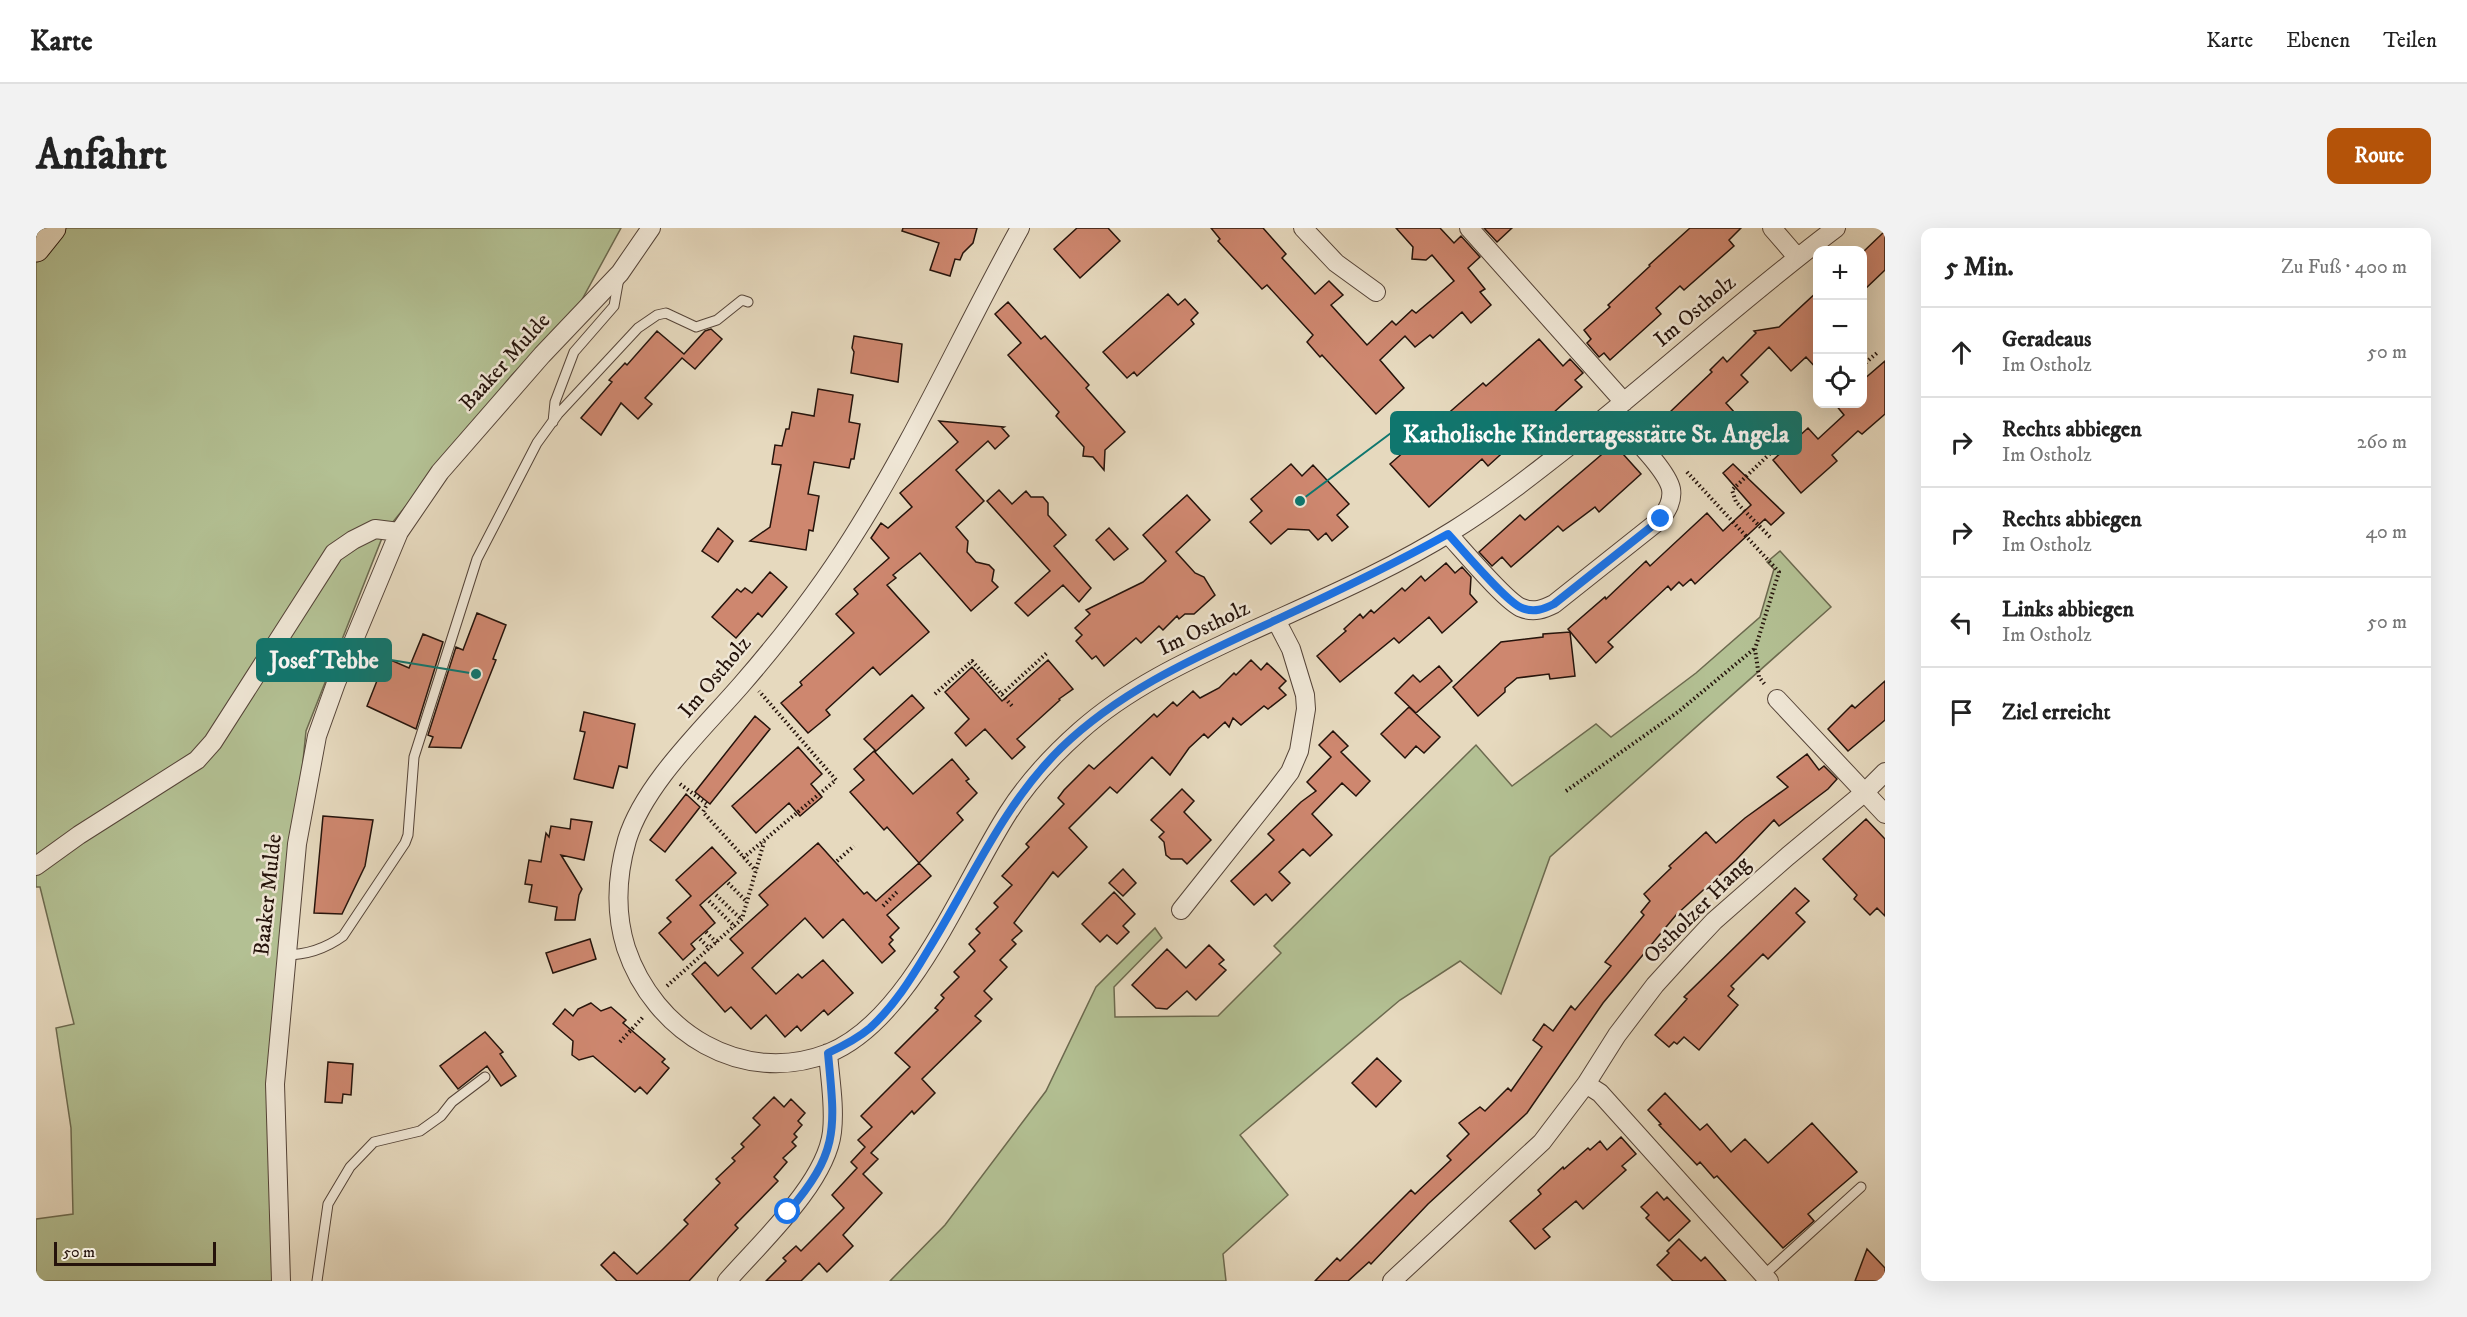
<!DOCTYPE html>
<html lang="de">
<head>
<meta charset="utf-8">
<style>
	:root { --surface:#fff; --page:#f2f2f2; --text:#222; --muted:#767676; --line:#e0e0e0; --accent:#b45309 }
	body { margin:0; font-family:"IM FELL DW Pica",serif; background:var(--page); color:var(--text) }
	.controls { position:absolute; right:18px; top:18px; display:grid; overflow:hidden; border-radius:12px; box-shadow:0 6px 24px #0002 }
	.controls button { width:54px; height:54px; display:grid; place-items:center; padding:0; border:0; border-bottom:2px solid var(--line); background:var(--surface); color:var(--text); font:30px sans-serif }
	.scale { position:absolute; left:18px; bottom:15px; width:162px; box-sizing:border-box; padding-left:6px; border:3px solid #25130b; border-top:0; font-size:16px; line-height:21px; white-space:nowrap; color:#25130b; -webkit-text-stroke:4px #efe6d5; paint-order:stroke }
	.stop { position:absolute; width:18px; height:18px; margin:-14px; border:4px solid #1a73e8; border-radius:50%; background:#fff }
	.stop.end { background:#1a73e8; border-color:#fff; box-shadow:0 2px 6px #0008 }
	.list { margin:0; padding:0; list-style:none }
	h2 { display:flex; justify-content:space-between; align-items:center; height:78px; margin:0; padding:0 24px; font-size:26px }
	h2 small { font-size:20px; font-weight:400; color:var(--muted) }
	.list li { display:grid; grid-template-columns:39px 1fr auto; gap:18px; align-items:center; box-sizing:border-box; height:90px; padding:0 24px; border-top:2px solid var(--line) }
	.list b { display:block; font-size:22px; white-space:nowrap }
	.list p { margin:0; font-size:20px; white-space:nowrap; color:var(--muted) }
	.list em { font-size:20px; font-style:normal; color:var(--muted) }
	.icon { flex:none; width:33px; height:33px; fill:none; stroke:currentColor; stroke-width:2; stroke-linecap:round; stroke-linejoin:round }
	.map { position:relative; flex:none; width:1849px; height:1053px; overflow:hidden; border-radius:12px }
	header { display:flex; align-items:center; gap:36px; box-sizing:border-box; height:84px; padding:0 30px; background:var(--surface); border-bottom:2px solid var(--line) }
	header strong { font-size:28px }
	nav { display:flex; gap:33px; margin-inline-start:auto; font-size:21px }
	.intro { display:flex; align-items:center; justify-content:space-between; box-sizing:border-box; height:144px; padding:0 36px }
	h1 { margin:0; font-size:42px }
	.button { padding:15px 27px; border-radius:12px; background:var(--accent); color:#fff; font-size:21px; font-weight:700 }
	main { display:flex; gap:36px; padding:0 36px }
	aside { flex:1; background:var(--surface); border-radius:12px; box-shadow:0 6px 24px #0002 }
	.map>svg:first-child { display:block }
	.green { fill:#b3c093; stroke:#6c6a4f; stroke-width:1.5 }
	.building { fill:#ce876f; stroke:#25130b; stroke-width:1.5 }
	.lines { fill:none; stroke-linecap:round; stroke-linejoin:round }
	.service-casing { stroke:#554438; stroke-width:11 }
	.minor-casing { stroke:#554438; stroke-width:20 }
	.primary-casing { stroke:#25130b; stroke-width:29 }
	.path { stroke:#25130b; stroke-width:4; stroke-dasharray:1.5 3; stroke-linecap:butt }
	.service { stroke:#efe6d5; stroke-width:9 }
	.minor { stroke:#efe6d5; stroke-width:18 }
	.primary { stroke:#e6d9be; stroke-width:27 }
	.route { stroke:#1a73e8; stroke-width:8 }
	.labels { text-anchor:middle; dominant-baseline:central; stroke-width:5; stroke-linejoin:round; paint-order:stroke }
	.street-label { font-size:22px; fill:#25130b; stroke:#efe6d5 }
	.leader { fill:none; stroke:#0f766e; stroke-width:2 }
	.callout-dot { fill:#0f766e; stroke:#efe6d5; stroke-width:2 }
	.callout { fill:#0f766e; stroke:#0f766e; stroke-width:2 }
	.callout-label { font-size:24px; text-anchor:middle; font-weight:bold; fill:#fff }
</style>
</head>
<body>
<header>
<strong>Karte</strong>
<nav><a>Karte</a><a>Ebenen</a><a>Teilen</a></nav>
</header>
<div class="intro"><h1>Anfahrt</h1><a class="button">Route</a></div>
<main>
<div class="map">
<svg width="1849" height="1053" viewBox="0 0 1849 1053">
	<rect width="100%" height="100%" fill="#e6d9be"/>
	<filter id="stains"><feTurbulence type="fractalNoise" baseFrequency=".00333" numOctaves="4"/><feColorMatrix values="0 0 0 0 .2 0 0 0 0 .09 0 0 0 0 .02 0 0 0 .5 -.17"/></filter>
	<radialGradient id="worn" r=".72"><stop offset=".6" stop-color="#630" stop-opacity="0"/><stop offset="1" stop-color="#630" stop-opacity=".3"/></radialGradient>
	<!-- green -->
	<path class="green" d="M0,0H585L543,77L475,148L348,305L270,503L235,855L236,1053H0V991L37,986L35,900L20,800L38,796L4,659H0Z
		M1744,323L1795,379L1514,629L1465,766L1424,733L1364,772L1204,907L1252,967L1187,1026L1190,1053H854L909,997L1010,863L1060,759L1119,700L1126,710L1078,759L1079,789L1182,788L1245,725L1238,718L1440,517L1476,558L1560,496L1575,509L1660,445L1724,389L1738,341L1731,334Z"/>
	<!-- building -->
	<path class="building" d="M867,0H941L937,15L927,25L924,32L919,31L914,48L894,42L903,15L866,3Z
		M1041,0H1072L1084,13L1044,50L1018,21Z
		M1175,0H1227L1250,26L1246,30L1279,66L1293,53L1307,67L1295,77L1331,117L1356,93L1360,97L1376,82L1380,85L1418,53L1396,27L1390,32L1376,31L1377,19L1360,0H1404L1418,15L1425,8L1444,29L1432,40L1449,61L1444,64L1455,77L1435,95L1426,84L1397,110L1394,107L1379,119L1369,108L1344,132L1368,160L1340,186L1286,127L1284,129L1271,114L1277,107L1231,57L1226,61L1182,13L1184,11Z
		M1448,0H1476L1461,14Z
		M1654,0H1705L1693,12L1698,18L1648,62L1644,58L1620,80L1625,86L1574,132L1568,125L1563,129L1551,115L1555,111L1548,102L1574,79L1572,77L1614,38L1613,37Z
		M1849,3V42L1827,63V24Z
		M1782,63V142L1770,129L1755,143L1733,119L1705,147L1712,154L1690,175L1699,185L1665,217L1634,184L1676,144L1674,142L1687,129L1691,134L1720,105L1718,103L1743,99Z
		M1132,66L1142,77L1149,71L1162,85L1155,92L1158,96L1101,148L1098,144L1091,150L1067,124Z
		M972,74L1005,111L1009,108L1053,157L1050,160L1089,204L1069,222L1068,242L1057,229L1047,228L1048,219L1020,188L1023,184L972,127L985,115L959,86Z
		M675,101L686,111L659,141L646,130L609,170L616,176L602,191L585,175L565,207L545,190L576,154L573,152L589,135L591,137L621,103L648,126L669,103Z
		M818,108L866,116L862,154L815,145L818,124L816,120Z
		M1503,111L1527,138L1534,131L1547,145L1539,152L1546,159L1507,194L1505,190L1452,238L1446,231L1393,279L1354,236L1447,155L1450,158Z
		M1849,133V186L1826,206L1822,203L1796,227L1801,233L1765,265L1737,232L1772,200L1782,211L1808,187L1799,176H1827V152Z
		M782,161L817,167L813,194L824,196L818,231H815L813,240L778,234L772,266L783,268L777,303L773,302L770,322L714,313L734,299L745,237L736,236L739,217L746,218L750,201H753L756,184L778,188Z
		M903,193L968,199L966,200L973,208L959,221L952,213L920,242L948,273L920,299L932,313L931,324L940,334L953,337L958,342L956,353L962,359L935,383L884,325L857,347L860,350L851,357L893,404L844,447L837,439L790,482L794,487L772,505L745,475L766,457L764,454L818,405L800,386L822,366L818,361L853,330L835,310L845,295L852,300L876,279L864,265L922,214Z
		M1578,216L1605,246L1563,284L1559,279L1527,303L1522,298L1475,339L1466,329L1456,338L1443,324L1484,287L1489,292Z
		M1255,236L1266,248L1277,237L1313,276L1301,287L1312,299L1296,313L1290,305L1282,312L1273,302L1252,301L1235,316L1214,294L1226,283L1215,271Z
		M1697,236L1748,285L1735,297L1729,291L1659,356L1655,351L1647,358L1643,354L1635,362L1632,358L1572,414L1577,419L1560,435L1532,401L1569,369L1570,371L1610,333L1614,338L1671,285L1687,303L1715,277L1687,245Z
		M963,262L976,276L990,263L995,269H1007L1012,275V287L1030,307L1018,318L1055,360L1043,374L1027,357L992,388L979,375L1014,343L951,273Z
		M1151,267L1174,292L1140,324L1159,345L1168,349L1179,367L1158,386H1149L1143,391L1141,388L1127,402L1123,398L1105,415L1100,410L1068,438L1060,428L1056,431L1040,413L1046,407L1039,400L1054,386L1050,382L1107,354L1130,333L1107,307Z
		M682,300L697,313L682,334L666,323Z
		M1073,300L1092,321L1078,332L1060,312Z
		M1410,335L1419,345L1426,339L1435,349L1434,366L1441,374L1406,405L1393,389L1363,415L1358,410L1304,454L1281,428L1310,403L1308,401L1324,386L1327,390L1335,382L1338,385L1366,360L1369,363L1385,348L1389,353Z
		M734,344L751,359L726,389L722,385L700,410L676,389L701,361L705,364L709,360L716,365Z
		M441,385L470,397L457,431L460,432L425,520L393,519L397,509L392,507L420,419L427,422Z
		M1534,404L1539,448L1514,451L1513,446L1481,450L1469,460V464L1442,488L1417,459L1465,414L1507,409V406Z
		M387,406L407,414L380,501L331,478L350,430L373,440Z
		M1012,432L1037,461L1023,471L1024,472L981,511L989,519L976,531L949,501L930,518L919,505L933,491L909,464L936,439L966,473Z
		M1215,432L1225,442L1231,435L1250,453L1243,460L1250,467L1232,481L1228,478L1205,497L1197,490L1193,499L1189,494L1172,510L1168,506L1153,520L1134,547L1116,529L1081,565L1074,559L1033,600L1051,619L1022,649L1017,644L978,695L986,703L976,712L980,716L964,732L971,739L948,763L956,771L939,788L945,793L886,851L899,865L878,886L876,883L835,925L842,931L827,946L846,965L807,1007L817,1018L791,1044L783,1035L765,1053H730L750,1033L747,1030L760,1018L765,1023L808,980L796,967L821,940L815,934L829,919L822,912L836,899L825,888L874,839L859,825L902,782L899,780L908,770L905,767L923,749L918,744L939,723L933,716L944,705L940,701L962,679L958,675L976,657L966,648L993,619L990,616L1028,576L1022,570L1028,562L1053,537L1058,541L1118,486L1121,489L1137,474L1141,478L1157,463L1164,470L1183,460L1198,445L1200,447Z
		M1403,438L1416,453L1380,485L1359,465L1377,447L1384,454Z
		M1849,453V492L1812,523L1792,501L1816,477L1819,480Z
		M876,467L888,480L840,523L828,511Z
		M1373,479L1404,509L1388,525L1380,518L1369,530L1345,506Z
		M548,484L599,496L591,540L583,538L577,560L538,551L549,504L544,503Z
		M719,488L734,501L674,576L659,564Z
		M1297,503L1312,518L1305,524L1334,553L1320,568L1306,555L1276,586L1296,607L1274,628L1267,621L1243,644L1254,655L1236,673L1230,666L1218,677L1195,653L1238,612L1232,606L1265,574L1280,563L1271,554L1295,529L1283,517Z
		M762,519L786,546L775,556L786,569L764,588L753,575L720,605L696,578Z
		M838,523L877,566L916,531L933,551L930,553L941,565L921,585L927,592L883,635L851,599L848,602L814,564L828,552L818,541Z
		M1771,526L1783,542L1788,538L1801,551L1792,561L1743,598L1738,592L1700,632L1640,687L1567,775L1491,885L1392,976L1335,1036L1333,1034L1312,1053H1279L1301,1030L1304,1033L1375,962L1379,966L1415,932L1411,928L1433,906L1423,895L1444,879L1449,883L1472,860L1475,863L1506,819L1497,812L1508,796L1517,803L1535,778L1539,782L1575,738L1569,734L1608,687L1605,684L1614,673L1608,666L1635,640L1633,638L1670,604L1680,615L1709,590L1752,559L1741,549Z
		M1146,561L1158,573L1148,584L1175,612L1151,636L1146,631H1135L1130,627L1128,614L1123,609L1128,604L1115,592Z
		M650,566L664,579L629,624L614,612Z
		M287,588L337,592L329,638L306,686L278,685Z
		M535,591L556,594L548,632L525,627L546,661L543,667L539,692H519L521,679L493,674L496,657L489,656L493,632L505,634L510,605L513,609L515,598L534,601Z
		M1830,591L1849,611V688L1841,680L1834,687L1818,671L1821,667L1787,631Z
		M782,615L828,666L831,664L840,673L883,635L895,648L851,687L863,700L854,709L857,712L853,716L859,723L846,735L807,691L787,710L769,690L716,740L740,766L762,746L766,750L787,732L817,765L792,787L788,782L765,803L761,798L749,809L730,787L715,801L695,779L689,784L656,746L669,734L682,748L707,725L694,711L732,677L723,667Z
		M676,619L700,645L664,677L679,695L655,716L659,721L647,732L623,705L635,694L631,690L655,668L640,652Z
		M1087,641L1100,655L1087,668L1073,655Z
		M1759,660L1773,673L1760,685L1769,694L1732,731L1727,726L1695,758L1698,761L1692,768L1702,777L1663,822L1648,809L1641,816L1638,814L1633,819L1619,807L1651,771L1648,769Z
		M1078,664L1099,686L1087,698L1093,704L1081,716L1071,707L1064,714L1046,696Z
		M554,711L560,731L517,745L510,725Z
		M1173,717L1188,732L1183,736L1190,742L1160,772L1151,763L1131,781L1120,780L1096,757L1131,721L1150,740Z
		M555,775L565,783L575,779L590,792L587,795L629,831L626,834L633,840L611,866L604,859L599,864L557,828L543,832L536,827L537,813L517,796L529,781L537,788L542,781Z
		M449,804L467,824L464,826L480,848L465,858L451,838L422,861L404,838Z
		M1341,830L1365,853L1340,879L1316,855Z
		M292,834L317,836L315,867L307,866L306,875L289,874Z
		M1629,865L1664,902L1671,896L1695,924L1709,911L1732,935L1776,895L1821,944L1772,986L1778,993L1747,1020L1681,948L1678,950L1664,934L1661,937L1623,897L1625,896L1612,882Z
		M738,869L748,879L755,871L769,885L762,893L766,897L758,906L761,909L756,914L760,918L747,930L751,934L738,949L742,953L699,997L702,1000L653,1053H581L565,1037L578,1024L601,1046L626,1022L652,996L648,992L684,955L680,951L699,933L696,930L708,919L705,916L724,897L717,890Z
		M1585,909L1600,926L1586,938L1590,942L1547,981L1540,973L1507,1001L1514,1009L1499,1021L1474,993L1505,966L1502,962L1527,939L1528,941L1552,920L1554,922L1564,913L1571,922Z
		M1621,964L1628,972L1631,969L1654,993L1633,1013L1610,990L1613,987L1605,979Z
		M1643,1011L1665,1033L1669,1029L1690,1053H1637L1621,1037L1633,1025L1631,1023Z
		M1831,1021L1849,1040V1053H1819Z"/>
	<g class="lines">
		<!-- service casing -->
		<g class="service-casing">
			<path id="service" d="M517,194L519,174L538,124L578,78L583,50
				M249,727C271,727 289,721 307,708L369,615L372,607L378,529L441,331L501,215L522,186L602,100L621,87L630,85L660,99L681,92L706,72L712,74
				M1728,1047L1825,959
				M281,1053L292,976L314,939L338,914L384,903L405,888L416,874L449,849"/>
		</g>
		<!-- minor casing -->
		<g class="minor-casing">
			<path id="minor" d="M984,0C927,103 879,211 816,310C784,361 745,411 706,456C668,500 608,556 591,612C581,647 579,685 590,720C618,804 706,859 793,825C874,792 926,657 972,585C991,555 1017,527 1044,503C1092,460 1153,432 1211,405C1281,373 1353,343 1418,302C1463,274 1504,241 1546,208C1631,140 1712,66 1800,0
				M1267,0L1300,35L1340,64
				M1433,0L1588,174
				M1736,0L1761,29
				M1412,306C1426,321 1471,375 1486,380C1498,385 1508,381 1518,376L1625,291C1631,282 1637,273 1635,261C1631,241 1590,202 1575,185
				M1741,471L1849,586
				M0,638L43,607L161,532L177,514L298,325L317,312L339,301L363,304
				M1145,682L1238,565L1254,544L1263,523L1270,481L1269,467L1255,421L1240,392
				M1550,856L1564,865L1733,1053
				M245,1053L239,856L261,616L281,508L300,455L363,304L404,244L506,127L584,45L615,0
				M691,1053C725,1014 790,955 796,904C799,878 794,851 792,825
				M1356,1053L1506,914L1550,856L1581,807L1619,757L1649,724L1678,693L1752,628L1829,564L1849,544"/>
		</g>
		<!-- primary casing -->
		<g class="primary-casing">
			<path id="primary" d="M0,20L16,0"/>
		</g>
		<!-- path -->
		<path class="path" d="M1826,138L1842,124
			M1651,244L1743,344L1719,421L1723,449L1730,458
			M1734,309L1700,274L1696,262L1747,213
			M899,466L936,433L976,478
			M966,466L1012,424
			M644,556L671,576L667,584L720,643
			M1530,563L1642,484L1718,421
			M707,630L800,552L723,463
			M801,633L818,618
			M692,655L711,674
			M680,667L705,691
			M673,673L699,699
			M847,678L861,664
			M670,704L681,715
			M664,711L674,721
			M631,758L706,691L728,614
			M584,814L608,788"/>
		<!-- service -->
		<use href="#service" class="service"/>
		<!-- minor -->
		<use href="#minor" class="minor"/>
		<!-- primary -->
		<use href="#primary" class="primary"/>
	</g>
	<g class="lines">
		<!-- route -->
		<path class="route" d="M752,984C804,923 799,901 792,825C807,818 821,811 834,800C858,778 875,751 891,724C934,655 966,578 1025,520C1087,460 1165,427 1242,391C1300,364 1356,337 1412,306C1426,321 1471,375 1486,380C1498,385 1508,381 1518,376L1625,291"/>
	</g>
	<g class="labels">
		<!-- street labels -->
		<g class="street-label">
			<text transform="translate(1659 83) rotate(-40)">Im Ostholz</text>
			<text transform="translate(469 134) rotate(-48)">Baaker Mulde</text>
			<text transform="translate(1168 400) rotate(-26)">Im Ostholz</text>
			<text transform="translate(679 449) rotate(-50)">Im Ostholz</text>
			<text transform="translate(232 667) rotate(-84)">Baaker Mulde</text>
			<text transform="translate(1661 682) rotate(-45)">Ostholzer Hang</text>
		</g>
	</g>
	<!-- callouts -->
	<path class="leader" d="M1264 273L1355 205M440 446L355 432"/>
	<g class="callout-dot">
		<circle cx="1264" cy="273" r="6"/>
		<circle cx="440" cy="446" r="6"/>
	</g>
	<g class="callout">
		<rect x="1355" y="184" width="410" height="42" rx="6"/>
		<rect x="221" y="411" width="134" height="42" rx="6"/>
	</g>
	<g class="callout-label">
		<text x="1560" y="214">Katholische Kindertagesstätte St. Angela</text>
		<text x="288" y="440">Josef Tebbe</text>
	</g>
	<rect width="100%" height="100%" filter="url(#stains)"/>
	<rect width="100%" height="100%" fill="url(#worn)"/>
</svg>
<div class="controls">
<button>+</button>
<button>−</button>
<button><svg class="icon" aria-label="locate" viewBox="0 0 24 24"><circle cx="12" cy="12" r="6"/><path d="M12 2v4M12 18v4M2 12h4M18 12h4"/></svg></button>
</div>
<div class="scale">50 m</div>
<div class="stop" style="left:752px;top:984px"></div>
<div class="stop end" style="left:1625px;top:291px"></div>
</div>
<aside>
<h2>5 Min.<small>Zu Fuß · 400 m</small></h2>
<ul class="list">
<li><svg class="icon" aria-label="ahead" viewBox="0 0 24 24"><path d="M12 20V5M6 11l6-6 6 6"/></svg><div><b>Geradeaus</b><p>Im Ostholz</p></div><em>50 m</em></li>
<li><svg class="icon" aria-label="right" viewBox="0 0 24 24"><path d="M7 20v-9h11M14 6l5 5-5 5"/></svg><div><b>Rechts abbiegen</b><p>Im Ostholz</p></div><em>260 m</em></li>
<li><svg class="icon" aria-label="right" viewBox="0 0 24 24"><path d="M7 20v-9h11M14 6l5 5-5 5"/></svg><div><b>Rechts abbiegen</b><p>Im Ostholz</p></div><em>40 m</em></li>
<li><svg class="icon" aria-label="left" viewBox="0 0 24 24"><path d="M17 20v-9H6M10 6l-5 5 5 5"/></svg><div><b>Links abbiegen</b><p>Im Ostholz</p></div><em>50 m</em></li>
<li><svg class="icon" aria-label="arrive" viewBox="0 0 24 24"><path d="M6 21V4h12l-3 4 3 4H6"/></svg><div><b>Ziel erreicht</b></div></li>
</ul>
</aside>
</main>
</body>
</html>
